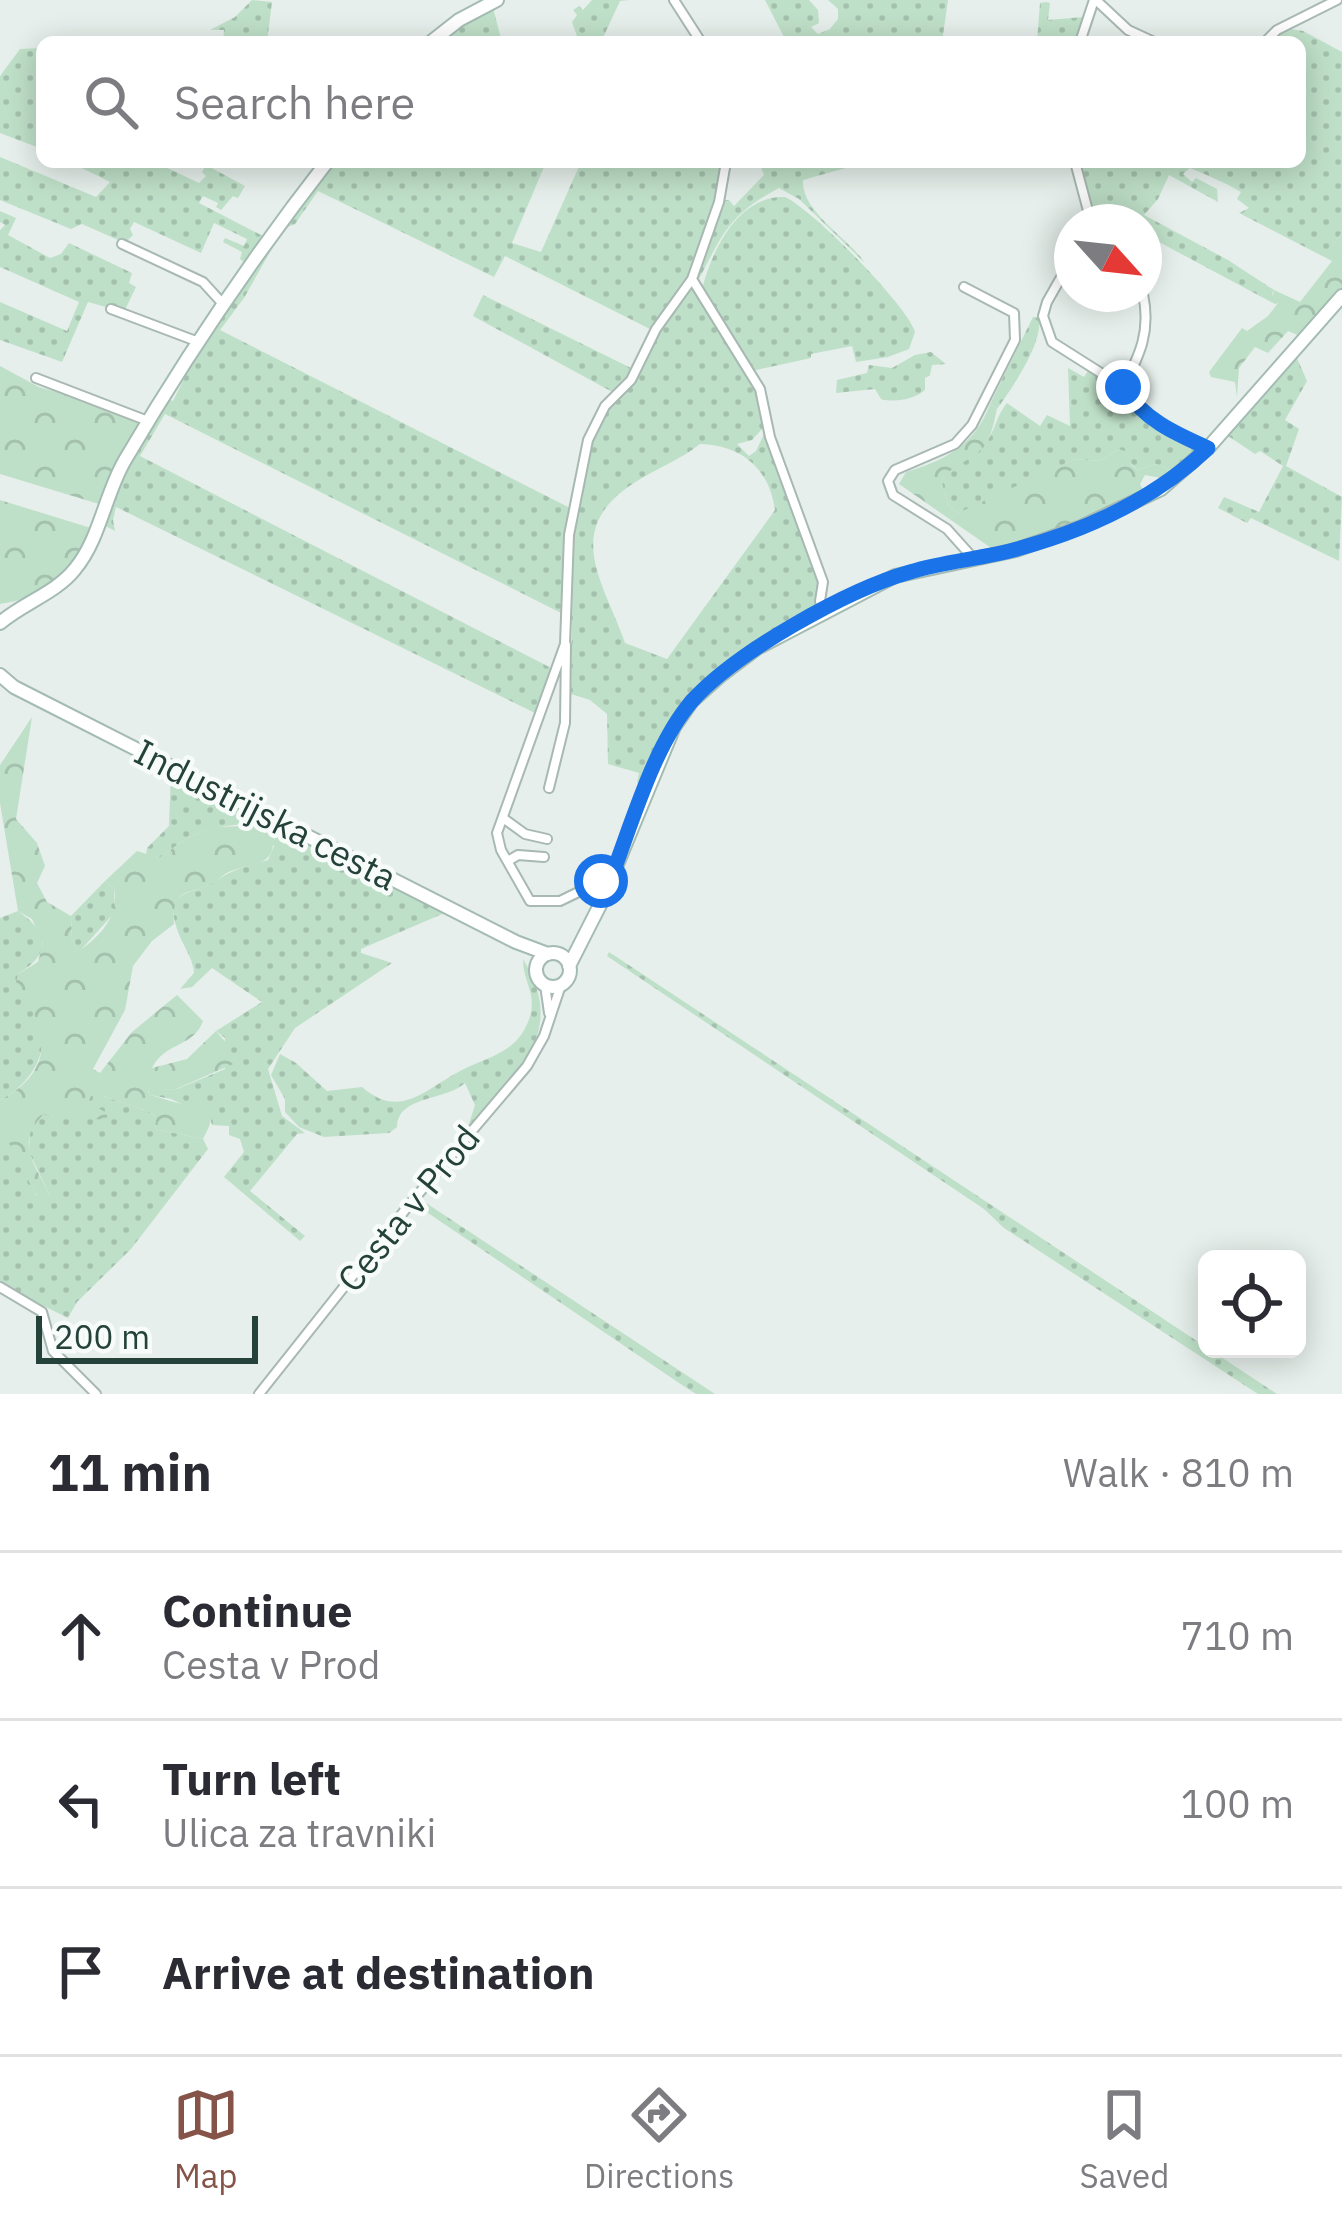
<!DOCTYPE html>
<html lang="en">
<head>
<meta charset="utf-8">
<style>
	:root { --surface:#fff; --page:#f7f7f7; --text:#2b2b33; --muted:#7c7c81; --line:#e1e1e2; --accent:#855347 }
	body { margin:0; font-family:"IBM Plex Sans",sans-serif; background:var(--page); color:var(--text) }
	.controls { position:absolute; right:36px; bottom:36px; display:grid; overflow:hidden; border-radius:18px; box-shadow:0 6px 30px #0003 }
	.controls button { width:108px; height:108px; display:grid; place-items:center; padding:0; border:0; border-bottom:3px solid var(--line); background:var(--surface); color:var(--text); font:60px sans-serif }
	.compass { position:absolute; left:1054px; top:204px; width:108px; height:108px; border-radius:50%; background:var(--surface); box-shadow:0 6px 30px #0003; rotate:117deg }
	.scale { position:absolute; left:36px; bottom:30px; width:222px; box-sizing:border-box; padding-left:12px; border:6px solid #24423a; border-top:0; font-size:33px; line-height:42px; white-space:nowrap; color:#24423a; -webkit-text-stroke:9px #f7fbf9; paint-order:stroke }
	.stop { position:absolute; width:36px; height:36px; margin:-27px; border:9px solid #1a73e8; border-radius:50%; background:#fff }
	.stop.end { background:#1a73e8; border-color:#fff; box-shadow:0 3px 12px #0008 }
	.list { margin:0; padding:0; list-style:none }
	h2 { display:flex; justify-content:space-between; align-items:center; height:156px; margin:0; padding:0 48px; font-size:51px }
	h2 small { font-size:39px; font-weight:400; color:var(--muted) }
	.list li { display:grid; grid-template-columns:78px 1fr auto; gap:36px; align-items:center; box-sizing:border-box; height:168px; padding:0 48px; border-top:3px solid var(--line) }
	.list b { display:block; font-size:45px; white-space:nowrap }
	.list p { margin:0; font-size:39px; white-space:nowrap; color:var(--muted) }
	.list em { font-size:39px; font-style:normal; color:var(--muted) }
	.icon { flex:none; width:66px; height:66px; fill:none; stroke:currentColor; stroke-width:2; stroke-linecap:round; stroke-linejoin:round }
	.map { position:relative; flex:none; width:1342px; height:1394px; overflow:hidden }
	.search { position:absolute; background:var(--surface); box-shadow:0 6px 30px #0003; left:36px; right:36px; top:36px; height:132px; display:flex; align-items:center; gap:30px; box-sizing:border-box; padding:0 42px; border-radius:18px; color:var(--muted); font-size:45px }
	.sheet { height:660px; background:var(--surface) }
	nav { display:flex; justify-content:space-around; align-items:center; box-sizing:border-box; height:168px; border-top:3px solid var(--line); background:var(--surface); font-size:33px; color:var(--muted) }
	nav a { display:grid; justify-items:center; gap:6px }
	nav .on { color:var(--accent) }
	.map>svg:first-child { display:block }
	.grass { fill:url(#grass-dots); fill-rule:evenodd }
	.forest { fill:url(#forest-crowns) }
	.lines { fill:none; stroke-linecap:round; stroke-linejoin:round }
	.street-casing { stroke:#a8b8b2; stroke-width:12 }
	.secondary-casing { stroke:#a4bbb3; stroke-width:16 }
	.street { stroke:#fff; stroke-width:8 }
	.secondary { stroke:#fff; stroke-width:12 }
	.route { stroke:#1a73e8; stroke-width:15 }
	.labels { text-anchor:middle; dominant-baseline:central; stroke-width:9; stroke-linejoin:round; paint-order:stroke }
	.street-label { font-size:36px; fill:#24423a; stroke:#f7fbf9 }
</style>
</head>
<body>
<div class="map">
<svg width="1342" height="1394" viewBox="0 0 1342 1394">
	<defs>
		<pattern id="grass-dots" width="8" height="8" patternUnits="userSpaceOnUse" patternTransform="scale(3)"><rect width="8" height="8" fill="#bfe0c8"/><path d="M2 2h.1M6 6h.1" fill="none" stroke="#a4c1ad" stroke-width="1.8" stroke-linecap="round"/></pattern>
		<pattern id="forest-crowns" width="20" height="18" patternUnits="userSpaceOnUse" patternTransform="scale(3)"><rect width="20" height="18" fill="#bfe0c8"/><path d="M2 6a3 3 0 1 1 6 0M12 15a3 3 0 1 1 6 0" fill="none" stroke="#a4c1ad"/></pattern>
	</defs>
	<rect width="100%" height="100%" fill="#e6efeb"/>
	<!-- grass -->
	<path class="grass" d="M252,0L272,2L267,42H223L224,30H210L235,17Z
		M592,0H629L620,1L601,42H579L572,22L577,15L573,10L579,6L583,10Z
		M765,0H809L818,10L819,23L811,27L818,34L830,29L838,19V9L828,0H948L942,42H774L784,37Z
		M1046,2L1050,3L1048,20L1084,17L1078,42H1037L1040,3Z
		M493,8L502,42H438Z
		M1284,28L1303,31L1342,52V232L1332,247V261L1239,213L1249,208L1237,199L1241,192C1224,182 1207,175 1190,168L1183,174L1192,182L1196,178L1217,189L1218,202L1169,175L1158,199L1144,215L1228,260L1274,290L1272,294L1278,303L1275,304L1144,234V222H1134L1138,216L1131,222H1096L1078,162H1155L1170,167L1173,162L1174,167L1183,162H1300V42H1268Z
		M42,48V149L0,133V76L20,49Z
		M0,157L96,197L110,182L70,162H162L161,165L199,183L206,176L202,172L206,165L245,186L238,198L233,196L221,210L216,207L218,203L203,196L199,203L263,236L245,263L240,259L242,252L223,242L225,238L244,246L247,239L214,223L201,253L134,222L130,229L133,235L125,243L82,224L71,229L0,200Z
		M333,162H546L512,243L541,252L581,162H728L692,271L652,330L505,256L494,277L318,191L295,224L283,229L244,298L220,330L574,510L569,617L165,414L140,456L557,671L541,716L116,507L113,520L115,531L100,523L112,492L167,399L173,401L209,328L239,293L267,247Z
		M759,162H867L803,180C801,212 850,239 865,263L799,199L779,188C730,214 723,233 699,279L698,268L722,200H729L734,206L764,175Z
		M785,197C812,209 907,305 915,332L909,349L888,357L856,362L852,346L811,354V358L752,371L702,289C712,250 738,195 785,197Z
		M0,211L16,218L8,235L50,258L61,254L69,243L132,273L129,283L136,287L124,312L88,302L62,362L0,340V302L67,331L79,302L0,267V230L5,225L0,222Z
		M690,286L695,288L757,390L763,428L752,440L737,444L749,456L756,451L765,432L822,575L819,610L693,696L644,787L637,783L639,773L608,764L607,714L590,700L571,694L573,539L592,440L605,411L627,387L655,333ZM700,444C740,445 769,467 775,510L667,659L625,643C604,582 561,530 634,483C655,469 680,460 700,444Z
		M483,295L635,370L616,394L473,316Z
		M1033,317L1039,318C1043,344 1012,388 997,409L990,404Z
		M931,352L946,364L932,365L930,375L925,378V390C915,399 895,403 881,399L875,389L836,393L837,380L867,373L869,365L892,368L915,355Z
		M1296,356L1307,381L1285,420L1299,429L1286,466L1342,497L1339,561L1251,518L1247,523L1218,508L1224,497L1259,512L1283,466L1260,451L1255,454L1225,434Z
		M1068,368L1084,377L1090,368L1168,433L1199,451L1176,472L1156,464L1137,470L1119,449L1100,461L1075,459L966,511L958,513L949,506L941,481C950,463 976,458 988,440C995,429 997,415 1007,403L1040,426L1047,415L1070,426Z
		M171,771L449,911L361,949V953L392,963L295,1028L268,1069L282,1116L305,1133L297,1134L250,1191L305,1236L300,1241L224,1177L244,1152L240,1139L229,1135V1126L212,1125L210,1118L171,1099L150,1095L148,1090L177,1089L225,1069V1038L216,1031L262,1002L212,968L192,987L180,989L194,973C193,957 182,945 177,929C163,887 193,896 216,881C233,869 249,865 268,860L274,846L251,823L218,827L187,838L159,858L146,855L147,848L169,826Z
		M105,881L114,888L115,912L79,952L72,940L71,916Z
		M18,911C49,933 53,952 18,974C23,998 31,998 39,1018C52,1052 29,1086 0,1100V918Z
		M609,952L1277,1394H1258L1004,1228L984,1209L607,956Z
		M523,959C569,1035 516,1070 468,1127L475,1105L465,1083C446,1101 398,1095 397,1127L389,1133L324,1137L299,1127L285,1112V1099L271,1075L280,1054L296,1063L327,1091L362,1087C401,1121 426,1088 462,1070C487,1057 515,1054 528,1022C539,994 523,985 523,959Z
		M90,1096H103L150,1112L156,1118L155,1129L203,1139L208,1149L131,1249L77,1302L68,1318L0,1284V1135L11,1142L36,1195L50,1196L29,1152L30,1127L43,1115L93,1117L106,1113L87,1103Z
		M426,1203L715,1394H696L685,1387L425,1211L421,1205Z"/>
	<!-- forest -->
	<path class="forest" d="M1342,232V290L1300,336L1288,331L1268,353L1255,347L1239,368L1237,397L1235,382L1211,377L1209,372L1242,328L1247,331L1268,316L1278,303L1272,298L1274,290L1300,302L1332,261V247Z
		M0,366L39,387L117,409L143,423L118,460L99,504L0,474Z
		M990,404L997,409C995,418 992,432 988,440C979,460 951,463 941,481L949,506L958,513L1075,459L1100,461L1119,449L1130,453L1131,464L1137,470L1156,464L1176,472L1166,479L1145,475L1140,484L1144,492L1023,543L994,550L899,484L906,472C946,460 975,445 990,404Z
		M0,500L91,528C73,569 46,598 0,604Z
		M32,717L16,819L37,843L45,866L37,883L47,902L71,916L72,940L79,951C100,936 120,916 114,888L105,881L137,851L159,858L187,838L217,827L269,825C277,836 274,828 273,842C273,867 250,863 231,871C225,873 221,878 215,882C192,896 171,884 174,924L152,941L133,966L125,1010L93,1069L100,1073L132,1032L177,995L203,1021C194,1047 165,1042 152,1068L187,1059L216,1031L229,1046L233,1064L176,1089L148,1091L150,1095C170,1100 187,1108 207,1107C215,1120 208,1128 203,1139L155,1129L156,1118L150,1112L103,1096H91L88,1103L107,1113V1120L43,1115C14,1143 36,1165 50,1196L47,1205C24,1189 24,1152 0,1135V1100C54,1073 52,1027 15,987L18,974L38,962L43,943L32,919L18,911L0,803V765Z"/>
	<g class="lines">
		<!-- street casing -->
		<g class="street-casing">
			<path id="street" d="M674,0L701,42
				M1096,0L1128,30L1154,42
				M1080,42L1094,0
				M1265,42L1277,30L1337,0
				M1075,162L1091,222
				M122,244L203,282L223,304
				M1072,258L1047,302L1043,316L1052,342L1123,387L1144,413L1169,431L1208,448
				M692,279L760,389L770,437L823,582L820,601L823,612
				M964,287L1014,313L1015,340L972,425L955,444L895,470L888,481L893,495L947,529L973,558
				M111,309L196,341
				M36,378L148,421
				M1123,387C1140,355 1151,331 1143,294
				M549,788L565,723L566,645
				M503,818L525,834L547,839
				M508,861L518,855L544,857
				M609,883L601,881L560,901H530L501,850L497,833L565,644L569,535L588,440L605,406L631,380L656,329L692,279L719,202L726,162
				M545,985L549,1013
				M0,1287L42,1312L53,1351L96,1394
				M259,1394L409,1205L527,1066L544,1036L561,985"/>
		</g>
		<!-- secondary casing -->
		<g class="secondary-casing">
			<path id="secondary" d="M431,42L459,20L497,0
				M0,623C23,603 56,593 75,569C100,539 105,494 125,460C186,356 253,257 327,162
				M0,675L14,687L516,942L548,954
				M536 970a17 17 0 1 1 34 0a17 17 0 1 1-34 0Z
				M569,966L601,903L674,727L692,701L721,675L757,648L895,576L1016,550L1081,527L1161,489L1208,448L1342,296"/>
		</g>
		<!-- street -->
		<use href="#street" class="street"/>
		<!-- secondary -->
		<use href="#secondary" class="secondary"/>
	</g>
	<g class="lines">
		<!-- route -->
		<path class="route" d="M601,881L609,883C631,827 653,746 692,701C736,652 847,590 910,572C945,561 982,559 1017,549C1087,530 1156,498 1208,448C1174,433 1143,419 1123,387"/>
	</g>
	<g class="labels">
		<!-- street labels -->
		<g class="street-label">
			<text transform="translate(266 814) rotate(27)">Industrijska cesta</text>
			<text transform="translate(408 1208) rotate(-51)">Cesta v Prod</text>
		</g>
	</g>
</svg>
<div class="controls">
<button><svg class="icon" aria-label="locate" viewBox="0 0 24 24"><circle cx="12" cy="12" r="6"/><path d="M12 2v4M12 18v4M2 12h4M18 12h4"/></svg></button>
</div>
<svg class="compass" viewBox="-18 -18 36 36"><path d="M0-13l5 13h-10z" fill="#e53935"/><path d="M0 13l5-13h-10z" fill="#7c7c81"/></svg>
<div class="scale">200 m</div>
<div class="stop" style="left:601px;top:881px"></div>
<div class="stop end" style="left:1123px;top:387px"></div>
<div class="search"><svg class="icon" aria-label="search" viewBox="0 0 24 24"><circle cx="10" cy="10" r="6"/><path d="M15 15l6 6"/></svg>Search here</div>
</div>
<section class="sheet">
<h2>11 min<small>Walk · 810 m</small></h2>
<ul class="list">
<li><svg class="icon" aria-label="ahead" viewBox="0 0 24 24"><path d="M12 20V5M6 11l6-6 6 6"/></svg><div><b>Continue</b><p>Cesta v Prod</p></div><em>710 m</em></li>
<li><svg class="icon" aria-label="left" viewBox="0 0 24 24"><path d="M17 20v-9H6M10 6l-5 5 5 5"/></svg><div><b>Turn left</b><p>Ulica za travniki</p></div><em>100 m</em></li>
<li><svg class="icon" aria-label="arrive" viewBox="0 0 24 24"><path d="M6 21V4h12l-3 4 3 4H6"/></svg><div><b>Arrive at destination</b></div></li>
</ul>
</section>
<nav>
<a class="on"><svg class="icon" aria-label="map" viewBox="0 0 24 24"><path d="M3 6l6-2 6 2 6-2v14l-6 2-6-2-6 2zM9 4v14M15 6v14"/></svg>Map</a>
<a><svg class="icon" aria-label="directions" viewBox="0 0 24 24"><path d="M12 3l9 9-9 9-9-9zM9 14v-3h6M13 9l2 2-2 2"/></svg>Directions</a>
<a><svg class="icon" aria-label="saved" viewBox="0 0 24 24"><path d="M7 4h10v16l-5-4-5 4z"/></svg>Saved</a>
</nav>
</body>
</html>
